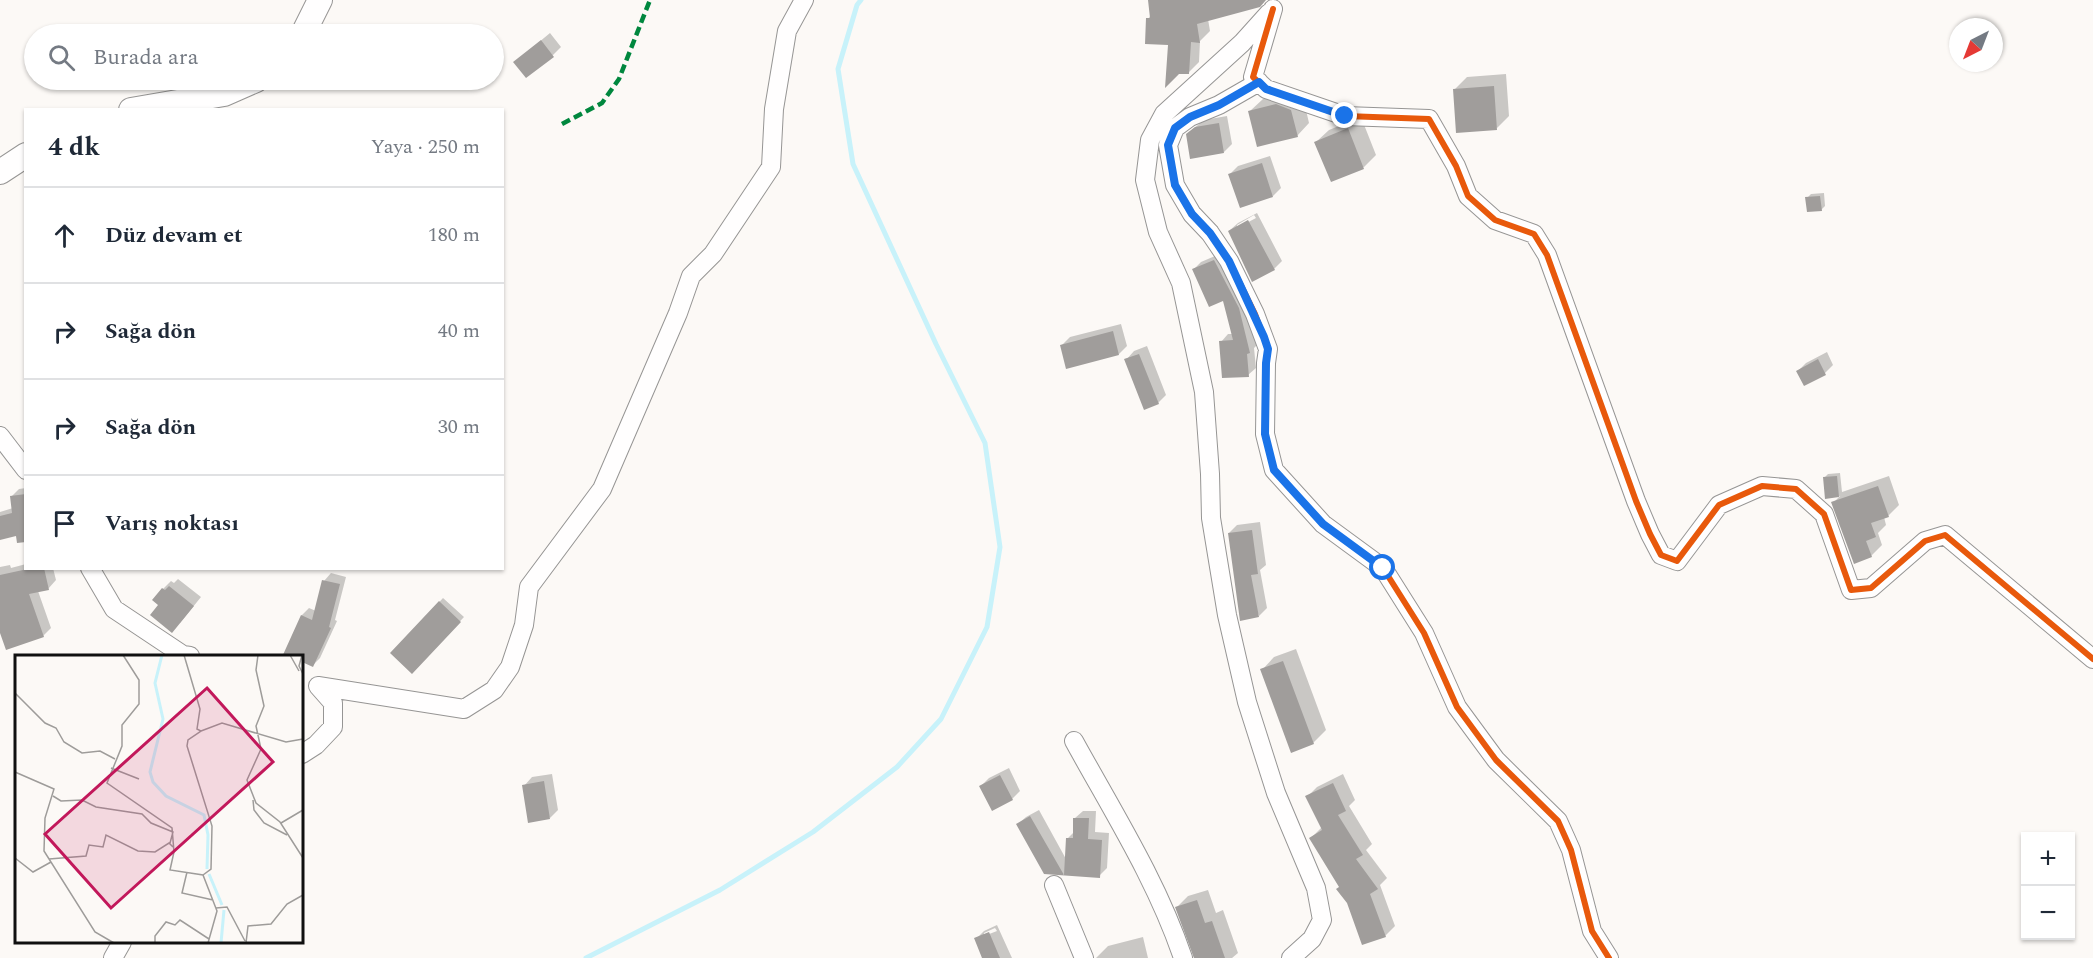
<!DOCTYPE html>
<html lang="tr">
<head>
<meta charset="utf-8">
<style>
	:root { --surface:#fff; --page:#f6f6f7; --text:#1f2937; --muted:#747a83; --line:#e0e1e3 }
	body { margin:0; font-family:Spectral,serif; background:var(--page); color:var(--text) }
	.controls { position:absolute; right:18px; bottom:18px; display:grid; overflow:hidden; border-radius:0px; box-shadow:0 2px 4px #0004 }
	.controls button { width:54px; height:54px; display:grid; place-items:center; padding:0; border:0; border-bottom:2px solid var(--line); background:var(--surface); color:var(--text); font:30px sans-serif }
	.compass { position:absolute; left:1949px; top:18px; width:54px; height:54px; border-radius:50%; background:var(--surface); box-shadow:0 2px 4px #0004; rotate:222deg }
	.stop { position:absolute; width:18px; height:18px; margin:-14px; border:4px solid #1a73e8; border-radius:50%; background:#fff }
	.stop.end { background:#1a73e8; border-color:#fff; box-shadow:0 2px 6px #0008 }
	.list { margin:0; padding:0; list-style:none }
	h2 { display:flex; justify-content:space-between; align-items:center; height:78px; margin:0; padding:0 24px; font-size:26px }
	h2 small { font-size:20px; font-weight:400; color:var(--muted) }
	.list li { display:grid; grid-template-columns:39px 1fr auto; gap:18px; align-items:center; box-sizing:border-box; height:96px; padding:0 24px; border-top:2px solid var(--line) }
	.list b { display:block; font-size:22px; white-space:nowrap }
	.list em { font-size:20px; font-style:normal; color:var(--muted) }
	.icon { flex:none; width:33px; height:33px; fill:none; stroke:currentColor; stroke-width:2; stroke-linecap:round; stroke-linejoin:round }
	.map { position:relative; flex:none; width:2093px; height:958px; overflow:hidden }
	.search { position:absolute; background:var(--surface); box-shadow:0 2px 4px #0004; left:24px; top:24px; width:480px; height:66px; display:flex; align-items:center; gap:15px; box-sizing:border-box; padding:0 21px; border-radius:33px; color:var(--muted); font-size:22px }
	.panel { position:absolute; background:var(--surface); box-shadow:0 2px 4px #0004; left:24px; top:108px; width:480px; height:462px; border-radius:0px }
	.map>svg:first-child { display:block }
	.shadow { fill:#0003; fill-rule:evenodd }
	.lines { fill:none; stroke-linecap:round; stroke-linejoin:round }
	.stream { stroke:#c8f2fa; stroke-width:5 }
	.building { fill:#a09d9b }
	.minor-casing { stroke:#969594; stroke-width:20 }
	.tertiary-casing { stroke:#969594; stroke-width:26 }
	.minor { stroke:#fffefe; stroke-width:18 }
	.tertiary { stroke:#fffefe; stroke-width:24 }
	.quiet { stroke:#00873e; stroke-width:4.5; stroke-dasharray:9 4.5; stroke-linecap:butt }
	.cycleway-casing { stroke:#fff; stroke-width:10 }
	.cycleway { stroke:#e8590c; stroke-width:6 }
	.route { stroke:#1a73e8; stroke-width:8 }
	.inset-river { fill:none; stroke:#c8f2fa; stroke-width:3 }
	.inset-road { fill:none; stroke:#9e9c9a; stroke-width:1.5 }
	.view { fill:#c2185b; fill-opacity:0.15; stroke:#c2185b; stroke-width:3 }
	.inset-edge { fill:none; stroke:#101010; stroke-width:3 }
</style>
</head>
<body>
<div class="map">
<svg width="2093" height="958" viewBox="0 0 2093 958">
	<rect width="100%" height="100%" fill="#fcf9f6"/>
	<!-- shadow -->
	<path class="shadow" d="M1149,0H1251L1208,19L1210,31L1200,41L1199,62L1188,73L1169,44L1148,19L1151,15Z
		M550,33L561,47L553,55L515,62Z
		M1506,74L1509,116L1497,128L1455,89L1467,77Z
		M1290,93L1303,97L1309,123L1297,136L1250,111L1263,99Z
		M1227,116L1232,144L1224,152L1187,134L1204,120Z
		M1361,117L1376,155L1364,167L1331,180L1316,142L1329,130Z
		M1270,156L1281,188L1273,196L1230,174L1238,166Z
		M1824,193L1825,206L1821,210L1807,198L1811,194Z
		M1257,213L1282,261L1274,269L1229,231L1238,223ZM1254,215L1256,218L1237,228V225Z
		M1222,253L1257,345L1254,348L1256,368L1248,375L1221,342L1228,334H1233L1224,299L1194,269L1201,262Z
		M1121,324L1127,346L1119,354L1062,345L1070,337Z
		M1147,346L1166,395L1158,403L1126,360L1134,351Z
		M1827,352L1833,365L1825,373L1805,384L1798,371L1806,363Z
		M1840,473L1842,492L1889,476L1899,505L1888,516L1884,517L1886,525L1878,533L1882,545L1871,556L1833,503L1840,496L1827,498L1824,478L1828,474Z
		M26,488V531L0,539V512L13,508L11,497L19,489Z
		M1260,522L1266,565L1260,570L1267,608L1259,616L1229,533L1237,525Z
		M26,564V568H53L56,580L48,589L38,591L51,628L43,636L0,629V567L10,565L11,568Z
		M331,573L346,577L335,620L337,621L320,658L313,665L302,660V656L285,653L302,615L309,608L316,611L324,581Z
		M178,579L201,597L180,623L160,605L163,589L171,581L174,583Z
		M443,598L464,617L412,672L392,653Z
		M1296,649L1326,730L1313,743L1262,670L1274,657Z
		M1009,768L1020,791L1012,799L981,786L989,778Z
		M552,774L558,810L550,818L524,786L532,777Z
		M1343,774L1355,800L1349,806L1372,844L1366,850L1387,878L1380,885L1395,926L1385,936L1341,886L1311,838L1322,827L1307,797L1317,787Z
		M1039,810L1066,859L1068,838L1075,831V818L1083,811H1096L1095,832L1109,833L1107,868L1099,876L1045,873L1018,824L1026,817Z
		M1208,890L1216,913L1223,910L1238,953L1232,958H1194L1177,907L1188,896Z
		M997,925L1012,958H984L976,939L984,931ZM995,928L997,931L984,936V933Z
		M1143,937L1148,958H1096L1108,946Z"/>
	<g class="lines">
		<!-- stream -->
		<path class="stream" d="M586,958L720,890L813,832L897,767L941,719L987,627L1000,547L985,443L936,344L853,164L838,69L857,5L861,0"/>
	</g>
	<!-- building -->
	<path class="building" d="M1148,0H1266L1260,7L1197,24L1200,43L1191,42L1189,74H1179L1165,88L1168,45L1145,44L1146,18H1150Z
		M541,40L554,57L526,78L513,62Z
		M1494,86L1497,130L1456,133L1453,89Z
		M1276,104L1291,110L1298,137L1257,147L1248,111Z
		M1219,123L1224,153L1190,159L1186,134L1195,127Z
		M1348,128L1364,169L1331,182L1314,142Z
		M1262,163L1273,197L1240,208L1228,174Z
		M1820,196L1822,211L1807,212L1805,197Z
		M1248,220L1275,270L1252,282L1228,231Z
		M1214,260L1239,308L1250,353L1247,354L1249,377L1222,378L1219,341L1233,340L1223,301L1209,307L1192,269Z
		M1113,331L1119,355L1066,369L1060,345Z
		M1139,354L1159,404L1144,410L1124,359Z
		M1818,359L1826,375L1804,386L1796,371Z
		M1837,476L1839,497L1825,499L1823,477Z
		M1878,486L1889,517L1871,523L1876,537L1866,541L1872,557L1854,564L1831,502Z
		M26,494V542L17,543L16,536L0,540V516L12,513L10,496Z
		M1252,530L1258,574L1251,575L1259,617L1240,621L1228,533Z
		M32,568H44L49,590L29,594L44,637L6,650L0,633V575Z
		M322,580L340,584L329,627L331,628L313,667L302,662V657H282L301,615L312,620Z
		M169,586L194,606L172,633L150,615L158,605L152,600L162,588L165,590Z
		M439,601L461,622L412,674L390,653Z
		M1283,661L1314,744L1291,753L1260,669Z
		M1000,775L1013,800L992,811L979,786Z
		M544,781L550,819L528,823L522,785Z
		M1333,783L1346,811L1338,815L1363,855L1356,859L1378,889L1370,894L1386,937L1362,945L1347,903L1336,889L1339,887L1309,838L1322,830L1305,796Z
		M1030,816L1064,875L1066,838H1073V818H1089L1088,839L1102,840L1100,878L1044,874L1016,824Z
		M1197,900L1205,923L1212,921L1225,958H1194L1175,907Z
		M989,932L1000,958H982L974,938Z"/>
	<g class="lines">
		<!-- minor casing -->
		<g class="minor-casing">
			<path id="minor" d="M1273,9L1253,77L1266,89L1345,116L1429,119L1456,166L1468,196L1495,220L1534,234L1547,255L1636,501L1650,534L1661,555L1677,561L1719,505L1762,486L1796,489L1824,514L1851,590L1871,588L1925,541L1945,535L2093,659
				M1269,13L1242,43L1164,114L1150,140L1145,180L1158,232L1181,283L1204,392L1210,474L1211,518L1227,615L1247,702L1276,793L1316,888L1322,920L1312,939L1291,958
				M1259,82L1219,105L1190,117L1175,128L1168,145L1175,185L1192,214L1210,233L1229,261L1255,314L1268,349L1266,363L1265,434L1274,470L1323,524L1383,568L1424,633L1457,707L1496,760L1558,821L1571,850L1592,931L1609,958
				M0,436L26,470
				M90,568L114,609L183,655L190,656
				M1074,741C1113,812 1157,881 1183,958
				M302,754L316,745L333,727V703L318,686L464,709L494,690L510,667L524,625L529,587L602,489L678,313L691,276L713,254L771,167L774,109L787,31L804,0
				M1054,885L1084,958
				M113,958L122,942"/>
		</g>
		<!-- tertiary casing -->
		<g class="tertiary-casing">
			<path id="tertiary" d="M303,34L320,0
				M131,110L224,94L256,80
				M0,172L26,155"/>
		</g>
		<!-- minor -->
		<use href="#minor" class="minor"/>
		<!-- tertiary -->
		<use href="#tertiary" class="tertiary"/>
		<!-- quiet -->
		<path class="quiet" d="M562,124L602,103L619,79L650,0"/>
		<!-- cycleway casing -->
		<g class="cycleway-casing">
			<path id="cycleway" d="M1273,9L1253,77L1266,89L1345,116L1429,119L1456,166L1468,196L1495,220L1534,234L1547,255L1636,501L1650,534L1661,555L1677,561L1719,505L1762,486L1796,489L1824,514L1851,590L1871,588L1925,541L1945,535L2093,659
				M1259,82L1219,105L1190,117L1175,128L1168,145L1175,185L1192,214L1210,233L1229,261L1255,314L1268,349L1266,363L1265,434L1274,470L1323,524L1383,568L1424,633L1457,707L1496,760L1558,821L1571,850L1592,931L1609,958"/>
		</g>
		<!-- cycleway -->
		<use href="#cycleway" class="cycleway"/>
	</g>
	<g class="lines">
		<!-- route -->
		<path class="route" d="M1345,116L1266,89L1259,82L1219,105L1190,117L1175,128L1168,145L1175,185L1192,214L1210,233L1229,261L1264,337L1268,349L1266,363L1265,434L1274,470L1323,524L1383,568"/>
	</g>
	<!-- overview -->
	<g transform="translate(15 655)">
		<rect width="288" height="288" fill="#fcf9f6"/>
		<path class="inset-river" d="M147,0L140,28L148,64L135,117L138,127L151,141L189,160L193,180L192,214M194,219L207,250M206,288L209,255"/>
		<path class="inset-road" d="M108,0L124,25V49L107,70V91L92,128L157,173L159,197L155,215L188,220L202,256L193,288M169,0L185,54L182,74L186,76L173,85L172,91L197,171L196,214L188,220M243,0L241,15L249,51L241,71L246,94L232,125L241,148L265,167L288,203M275,0L284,16M287,0L284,11L288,19M0,38L30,68L41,73L49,87L67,98L85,96L100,104M288,52V74M186,76L207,68L271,87L288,84M96,113L124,124M0,117L39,134L30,163L29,196L80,277L99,288M38,141L46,146L67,145L81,152L127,159L136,168L158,177L155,188M238,145L239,155L249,168L272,180M266,168L288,155M0,203L18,217L36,207M34,204L71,201L74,190L88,192L91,180L123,196L140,197L154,188L158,192M172,217L167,238L198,245M201,253L212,252L230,286M140,288V281L151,267L160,270L165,265L194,284M231,288L233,271L256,269L272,249L288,240"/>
		<path class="view" d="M192,33L258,107L96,253L30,179Z"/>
		<rect width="288" height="288" class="inset-edge"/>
	</g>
</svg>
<div class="controls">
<button>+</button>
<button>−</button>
</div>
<svg class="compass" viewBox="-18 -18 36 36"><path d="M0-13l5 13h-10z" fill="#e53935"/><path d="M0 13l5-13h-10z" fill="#747a83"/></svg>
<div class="stop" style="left:1383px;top:568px"></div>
<div class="stop end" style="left:1345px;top:116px"></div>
<div class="search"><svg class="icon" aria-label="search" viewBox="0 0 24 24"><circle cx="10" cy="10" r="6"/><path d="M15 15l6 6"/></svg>Burada ara</div>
<section class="panel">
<h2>4 dk<small>Yaya · 250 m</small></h2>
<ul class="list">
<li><svg class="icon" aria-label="ahead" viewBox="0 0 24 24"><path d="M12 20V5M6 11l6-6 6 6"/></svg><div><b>Düz devam et</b></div><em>180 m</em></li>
<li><svg class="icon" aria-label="right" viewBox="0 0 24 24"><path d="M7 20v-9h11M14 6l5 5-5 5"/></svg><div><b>Sağa dön</b></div><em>40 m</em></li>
<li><svg class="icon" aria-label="right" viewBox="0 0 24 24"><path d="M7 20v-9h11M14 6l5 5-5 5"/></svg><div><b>Sağa dön</b></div><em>30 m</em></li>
<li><svg class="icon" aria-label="arrive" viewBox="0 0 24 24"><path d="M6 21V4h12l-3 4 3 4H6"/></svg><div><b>Varış noktası</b></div></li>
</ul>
</section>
</div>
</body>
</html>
